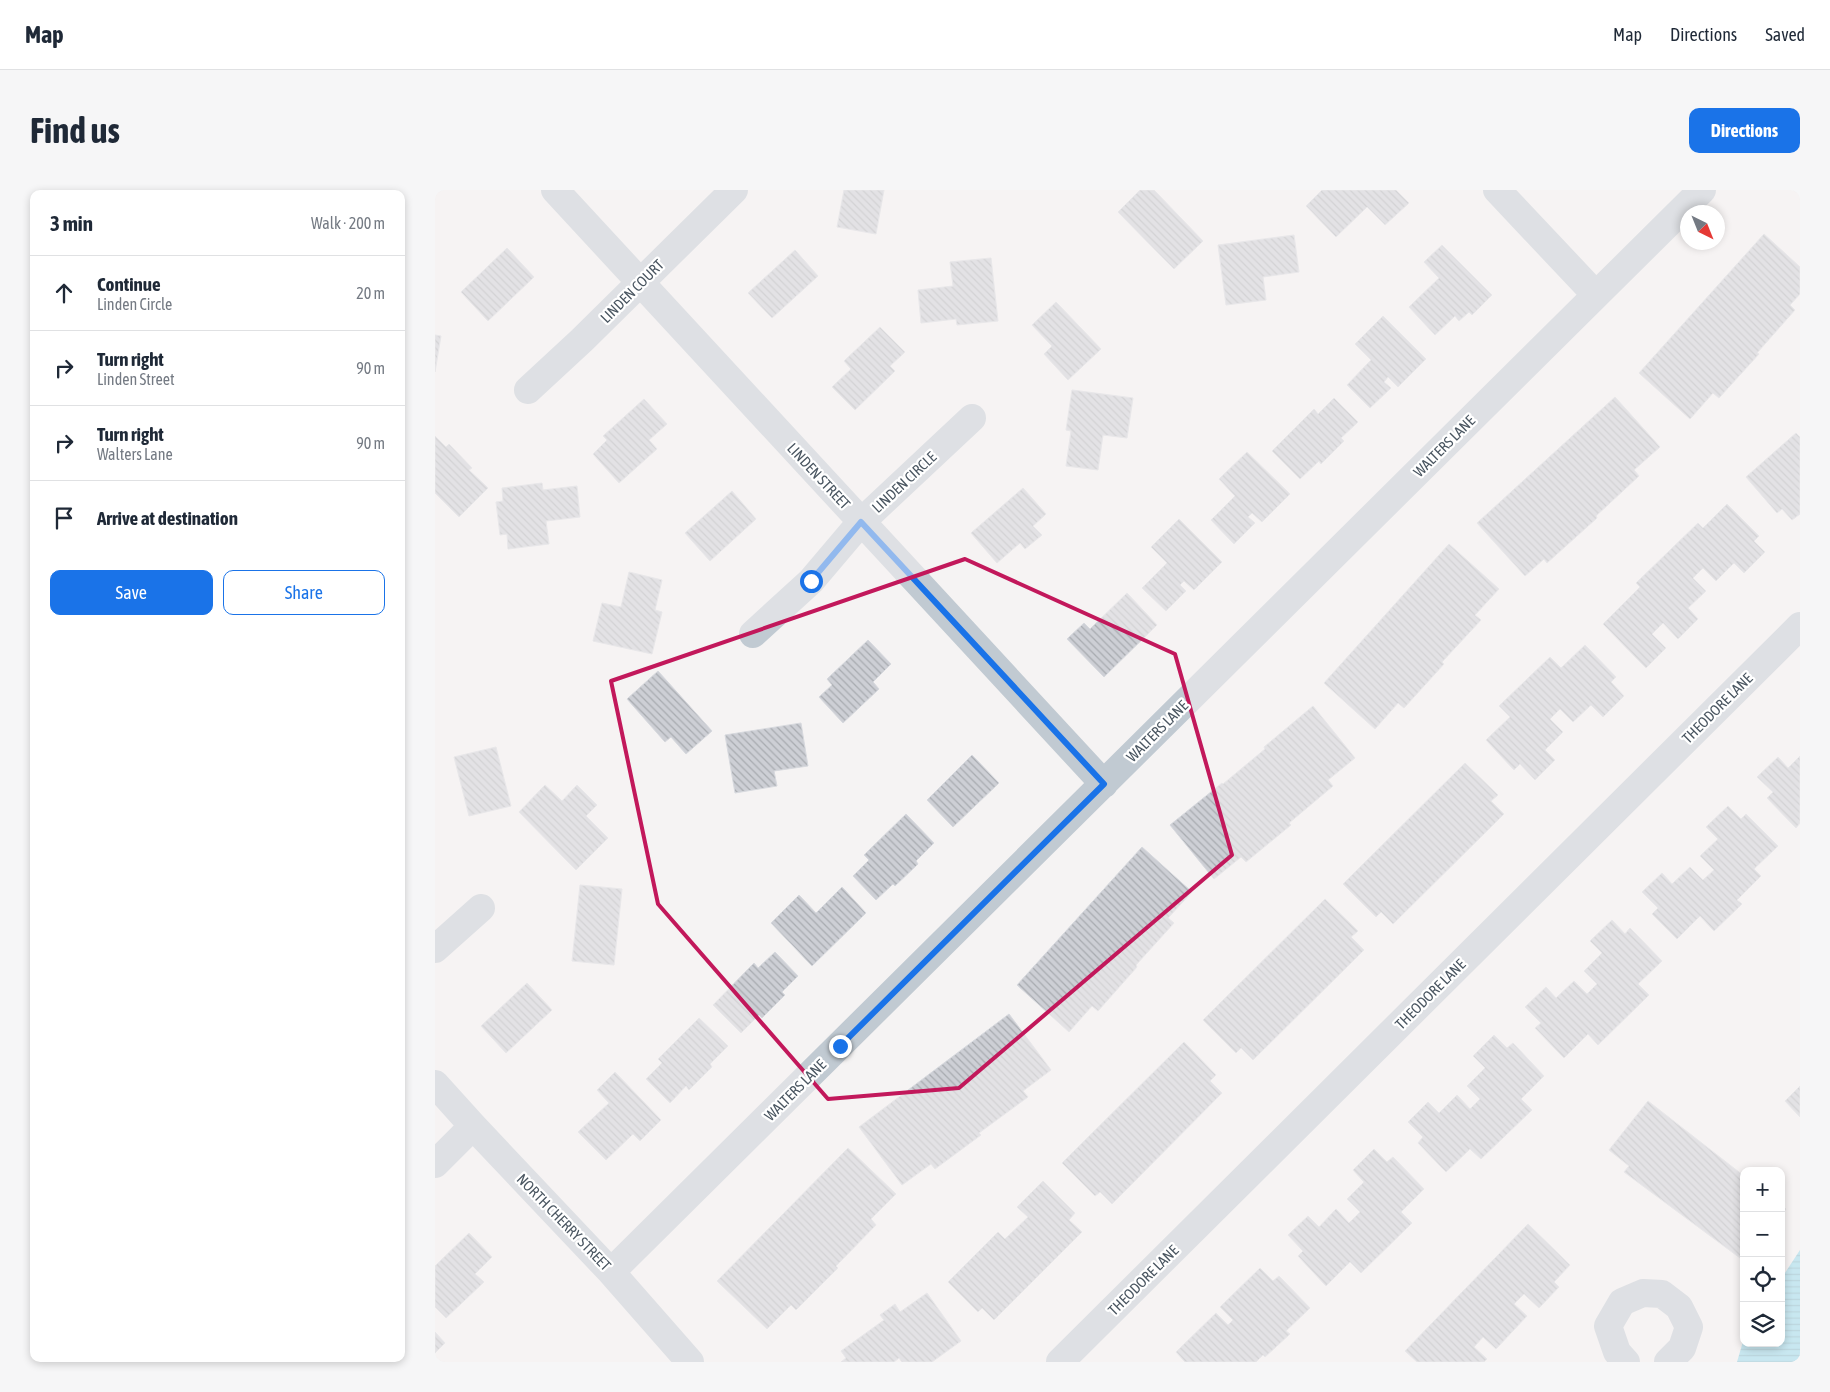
<!DOCTYPE html>
<html lang="en">
<head>
<meta charset="utf-8">
<style>
	:root { --surface:#fff; --page:#f6f6f7; --text:#1f2937; --muted:#747a83; --line:#e0e1e3; --accent:#1a73e8 }
	body { margin:0; font-family:"Asap Condensed",sans-serif; background:var(--page); color:var(--text) }
	.controls { position:absolute; right:15px; bottom:15px; display:grid; overflow:hidden; border-radius:10px; box-shadow:0 2px 8px #0003 }
	.controls button { width:45px; height:45px; display:grid; place-items:center; padding:0; border:0; border-bottom:1px solid var(--line); background:var(--surface); color:var(--text); font:25px sans-serif }
	.compass { position:absolute; left:1245px; top:15px; width:45px; height:45px; border-radius:50%; background:var(--surface); box-shadow:0 2px 8px #0003; rotate:137deg }
	.stop { position:absolute; width:15px; height:15px; margin:-11px; border:4px solid #1a73e8; border-radius:50%; background:#fff }
	.stop.end { background:#1a73e8; border-color:#fff; box-shadow:0 1px 5px #0008 }
	.list { margin:0; padding:0; list-style:none }
	h2 { display:flex; justify-content:space-between; align-items:center; height:65px; margin:0; padding:0 20px; font-size:21px }
	h2 small { font-size:16px; font-weight:400; color:var(--muted) }
	.list li { display:grid; grid-template-columns:32px 1fr auto; gap:15px; align-items:center; box-sizing:border-box; height:75px; padding:0 20px; border-top:1px solid var(--line) }
	.list b { display:block; font-size:19px; white-space:nowrap }
	.list p { margin:0; font-size:16px; white-space:nowrap; color:var(--muted) }
	.list em { font-size:16px; font-style:normal; color:var(--muted) }
	.actions { display:flex; gap:10px; padding:15px 20px }
	.actions a { flex:1; padding:11px 0; border:1px solid var(--accent); border-radius:10px; text-align:center; font-size:18px; color:var(--accent) }
	.actions .main { background:var(--accent); color:#fff }
	.icon { flex:none; width:28px; height:28px; fill:none; stroke:currentColor; stroke-width:2; stroke-linecap:round; stroke-linejoin:round }
	.map { position:relative; flex:none; width:1365px; height:1172px; overflow:hidden; border-radius:10px }
	header { display:flex; align-items:center; gap:30px; box-sizing:border-box; height:70px; padding:0 25px; background:var(--surface); border-bottom:1px solid var(--line) }
	header strong { font-size:24px }
	nav { display:flex; gap:28px; margin-inline-start:auto; font-size:18px }
	.intro { display:flex; align-items:center; justify-content:space-between; box-sizing:border-box; height:120px; padding:0 30px }
	h1 { margin:0; font-size:35px }
	.button { padding:12px 22px; border-radius:10px; background:var(--accent); color:#fff; font-size:18px; font-weight:700 }
	main { display:flex; gap:30px; padding:0 30px }
	aside { flex:1; background:var(--surface); border-radius:10px; box-shadow:0 2px 8px #0003 }
	.map>svg:first-child { display:block }
	.water { fill:url(#water-rules) }
	.building { fill:url(#building-back-hatch); stroke:#d7d9de }
	.lines { fill:none; stroke-linecap:round; stroke-linejoin:round }
	.minor { stroke:#c1cad2; stroke-width:28 }
	.route { stroke:#1a73e8; stroke-width:6 }
	.marked { fill:none; stroke:#c2185b; stroke-width:4; stroke-linejoin:round }
	.labels { text-anchor:middle; dominant-baseline:central; stroke-width:4.5; stroke-linejoin:round; paint-order:stroke }
	.street-label { font-size:15px; fill:#4a5661; stroke:#fff }
</style>
</head>
<body>
<header>
<strong>Map</strong>
<nav><a>Map</a><a>Directions</a><a>Saved</a></nav>
</header>
<div class="intro"><h1>Find us</h1><a class="button">Directions</a></div>
<main>
<aside>
<h2>3 min<small>Walk · 200 m</small></h2>
<ul class="list">
<li><svg class="icon" aria-label="ahead" viewBox="0 0 24 24"><path d="M12 20V5M6 11l6-6 6 6"/></svg><div><b>Continue</b><p>Linden Circle</p></div><em>20 m</em></li>
<li><svg class="icon" aria-label="right" viewBox="0 0 24 24"><path d="M7 20v-9h11M14 6l5 5-5 5"/></svg><div><b>Turn right</b><p>Linden Street</p></div><em>90 m</em></li>
<li><svg class="icon" aria-label="right" viewBox="0 0 24 24"><path d="M7 20v-9h11M14 6l5 5-5 5"/></svg><div><b>Turn right</b><p>Walters Lane</p></div><em>90 m</em></li>
<li><svg class="icon" aria-label="arrive" viewBox="0 0 24 24"><path d="M6 21V4h12l-3 4 3 4H6"/></svg><div><b>Arrive at destination</b></div></li>
</ul>
<div class="actions"><a class="main">Save</a><a>Share</a></div>
</aside>
<div class="map">
<svg width="1365" height="1172" viewBox="0 0 1365 1172">
	<defs>
		<pattern id="water-rules" width="6" height="5" patternUnits="userSpaceOnUse" patternTransform="scale(1.25)"><rect width="6" height="5" fill="#90daee"/><path d="M0 2.5h6" fill="none" stroke="#78b4c4"/></pattern>
		<pattern id="building-back-hatch" width="6" height="6" patternUnits="userSpaceOnUse" patternTransform="scale(1.25)"><rect width="6" height="6" fill="#cdcfd5"/><path d="M-1 5l2 2M0 0l6 6M5-1l2 2" fill="none" stroke="#a8abb0"/></pattern>
	</defs>
	<rect width="100%" height="100%" fill="#f5f3f3"/>
	<!-- water -->
	<path class="water" d="M1365,1060V1172H1302L1309,1148V1153H1346V1089Z"/>
	<!-- building -->
	<path class="building" d="M409,0H449L441,44L402,37Z
		M705,0H719L768,51L739,79L683,22Z
		M887,0H961L974,13L950,35L932,17L901,47L871,16Z
		M1329,44L1365,77V104L1355,115L1360,120L1322,163L1324,164L1284,208L1278,203L1255,229L1204,183Z
		M859,45L864,82L828,87L831,110L791,115L783,55Z
		M1007,55L1057,105L1037,125L1034,122L1024,131L1020,126L1000,145L974,117L1004,88L989,72Z
		M72,58L99,87L53,131L26,102Z
		M360,60L383,86L337,128L313,103Z
		M556,68L563,131L522,135L521,129L486,133L483,100L518,96L515,72Z
		M621,112L666,159L633,190L609,164L617,156L597,135Z
		M948,126L991,169L963,197L953,187L949,192L956,198L935,218L912,195L936,170L920,154Z
		M445,137L470,162L455,176L460,181L420,220L397,197L416,179L409,171Z
		M0,145L6,146L0,182Z
		M637,200L698,208L692,248L668,245L663,280L631,276L636,241L631,240Z
		M1180,207L1225,257L1199,280L1204,286L1161,326L1162,328L1112,373L1109,369L1090,386L1042,333Z
		M899,208L923,232L906,248L909,251L886,274L884,271L865,289L837,261L879,219L883,224Z
		M209,209L232,234L214,250L222,259L184,293L158,264L172,250L168,246Z
		M1361,243L1365,247V324L1357,330L1347,319L1342,323L1311,287Z
		M0,246L11,257L14,254L37,278L34,280L53,298L24,327L0,303Z
		M812,262L855,304L827,332L817,323L813,327L820,333L799,354L776,330L800,306L784,289Z
		M107,293L108,300L142,296L145,327L111,331L114,354L73,359L72,344L65,345L61,312L68,311L67,298Z
		M588,298L611,324L598,336L607,345L590,359L585,353L562,373L536,343Z
		M297,301L321,329L275,371L250,343Z
		M1292,314L1324,346L1319,351L1330,362L1309,383L1299,373L1281,391L1268,378L1258,388L1271,401L1253,418L1263,429L1243,449L1228,433L1217,444L1231,458L1211,478L1168,434L1205,397L1201,393L1263,333L1268,338Z
		M744,329L787,372L759,400L749,391L745,395L751,401L731,421L707,398L732,373L716,357Z
		M1014,354L1064,399L1040,425L1046,430L1007,472L1009,474L969,518L963,513L940,539L889,493Z
		M194,382L227,390L220,420L227,422L217,464L158,451L167,413L186,417Z
		M692,403L722,435L669,487L632,449L649,433L655,439Z
		M433,450L456,474L438,492L444,499L408,533L384,507L397,495L392,489Z
		M1150,455L1181,487L1176,492L1189,506L1168,527L1156,515L1138,532L1125,519L1115,529L1128,542L1110,560L1120,570L1100,590L1085,574L1079,580L1051,550L1075,527L1064,516L1115,467L1126,478Z
		M223,481L277,541L251,564L236,547L230,552L192,509Z
		M878,516L920,568L893,590L898,596L854,633L856,635L811,672L806,667L779,689L735,635L787,593L788,594L830,559L829,557Z
		M366,533L373,576L339,581L342,596L300,603L290,545Z
		M61,557L76,616L34,626L19,567Z
		M537,565L564,593L518,637L492,610Z
		M1365,566V633L1361,638L1332,608L1338,602L1322,587L1343,567L1353,578Z
		M1030,573L1063,605L1056,611L1069,624L958,734L946,722L941,727L908,694Z
		M110,595L127,611L142,595L162,615L151,626L173,648L141,680L84,622Z
		M1293,616L1306,629L1311,624L1343,656L1319,679L1326,686L1302,710L1307,714L1279,741L1265,726L1242,749L1217,724L1223,718L1207,702L1227,683L1237,694L1255,677L1268,690L1279,680L1265,666L1283,649L1271,637Z
		M471,624L499,653L481,671L483,674L460,696L458,694L441,710L418,686L434,670L429,665Z
		M707,657L757,702L733,728L739,733L701,775L702,777L663,821L657,816L634,842L582,795Z
		M145,695L187,699L179,775L137,771Z
		M407,697L431,723L377,776L336,733L364,705L381,723Z
		M890,709L923,741L916,747L929,760L818,870L806,858L801,863L768,830Z
		M1177,730L1190,744L1195,738L1227,771L1203,794L1214,805L1163,855L1153,844L1129,868L1100,838L1106,833L1090,817L1111,797L1121,808L1139,791L1152,804L1162,794L1149,781L1167,763L1155,751Z
		M340,762L363,786L347,802L350,805L327,828L324,825L306,843L278,815L319,773L323,778Z
		M92,793L117,820L71,863L46,836Z
		M574,824L616,880L588,901L593,907L544,943L546,945L500,979L496,974L467,995L424,937Z
		M264,828L293,856L275,874L277,877L254,900L251,896L235,913L211,889L227,873L223,869Z
		M1059,845L1072,858L1078,853L1109,886L1086,909L1097,920L1046,969L1035,959L1011,982L983,953L988,947L973,932L993,912L1004,923L1022,905L1035,919L1045,909L1032,896L1050,878L1038,866Z
		M749,852L781,885L775,891L787,903L677,1014L665,1002L660,1006L627,973Z
		M180,882L226,930L205,951L198,944L171,970L143,942L174,913L162,900Z
		M1365,896V927L1350,911Z
		M1213,911L1309,986V1062L1305,1068L1189,982L1194,976L1174,960Z
		M413,958L461,1004L436,1029L441,1035L401,1076L403,1078L361,1120L356,1115L332,1139L282,1091Z
		M939,959L952,972L958,967L989,999L966,1022L977,1033L926,1083L915,1072L891,1096L863,1066L868,1061L853,1045L873,1026L884,1037L901,1019L914,1033L925,1022L912,1009L929,992L918,980Z
		M608,991L640,1023L634,1030L647,1042L559,1130L547,1118L543,1122L513,1092L563,1042L570,1049L593,1027L582,1017Z
		M1346,1015L1351,1019L1346,1025Z
		M1093,1034L1135,1075L1119,1092L1124,1097L1104,1118L1089,1104L1079,1114L1092,1126L1061,1159L1048,1147L1039,1157L1052,1169L1049,1172H982L970,1161Z
		M34,1043L57,1067L40,1084L49,1092L11,1128L0,1117V1076Z
		M825,1078L838,1091L844,1086L875,1118L851,1141L855,1144L830,1167L828,1165L821,1172H750L741,1162L781,1123L793,1135L798,1130L785,1117Z
		M492,1103L526,1151L497,1172H467L464,1168L459,1172H406L411,1168L406,1161L449,1130L445,1125L460,1114L465,1122Z
		M0,1142L10,1153L0,1163Z"/>
	<g class="lines">
		<!-- minor -->
		<path class="minor" d="M120,0L669,594
			M1062,0L1161,105
			M93,200L147,150L299,0
			M318,444L376,391L426,332L537,228
			M0,759L46,718
			M0,894L38,936L176,1082L255,1172
			M0,974L38,936
			M176,1082L1267,0
			M625,1172L1365,436
			M1191,1172L1182,1162L1173,1136L1187,1112L1208,1103L1227,1104L1244,1117L1254,1137L1247,1158L1233,1172"/>
	</g>
	<g class="lines">
		<!-- route -->
		<path class="route" d="M376,391L426,332L669,594L405,856"/>
	</g>
	<!-- marked area -->
	<path d="M0 0H1365V1172H0ZM530,369L740,464L797,665L524,898L393,909L223,714L176,491Z" fill="#f5f3f3" fill-opacity=".55" fill-rule="evenodd"/>
	<path class="marked" d="M530,369L740,464L797,665L524,898L393,909L223,714L176,491Z"/>
	<g class="labels">
		<!-- street labels -->
		<g class="street-label">
			<text transform="translate(197 101) rotate(-45)">LINDEN COURT</text>
			<text transform="translate(1009 256) rotate(-45)">WALTERS LANE</text>
			<text transform="translate(384 286) rotate(47)">LINDEN STREET</text>
			<text transform="translate(469 292) rotate(-43)">LINDEN CIRCLE</text>
			<text transform="translate(1282 518) rotate(-45)">THEODORE LANE</text>
			<text transform="translate(722 541) rotate(-45)">WALTERS LANE</text>
			<text transform="translate(995 804) rotate(-45)">THEODORE LANE</text>
			<text transform="translate(360 900) rotate(-45)">WALTERS LANE</text>
			<text transform="translate(129 1032) rotate(46)">NORTH CHERRY STREET</text>
			<text transform="translate(708 1090) rotate(-45)">THEODORE LANE</text>
		</g>
	</g>
</svg>
<div class="controls">
<button>+</button>
<button>−</button>
<button><svg class="icon" aria-label="locate" viewBox="0 0 24 24"><circle cx="12" cy="12" r="6"/><path d="M12 2v4M12 18v4M2 12h4M18 12h4"/></svg></button>
<button><svg class="icon" aria-label="layers" viewBox="0 0 24 24"><path d="M12 4l9 5-9 5-9-5zM3 14l9 5 9-5"/></svg></button>
</div>
<svg class="compass" viewBox="-18 -18 36 36"><path d="M0-13l5 13h-10z" fill="#e53935"/><path d="M0 13l5-13h-10z" fill="#747a83"/></svg>
<div class="stop" style="left:376px;top:391px"></div>
<div class="stop end" style="left:405px;top:856px"></div>
</div>
</main>
</body>
</html>
